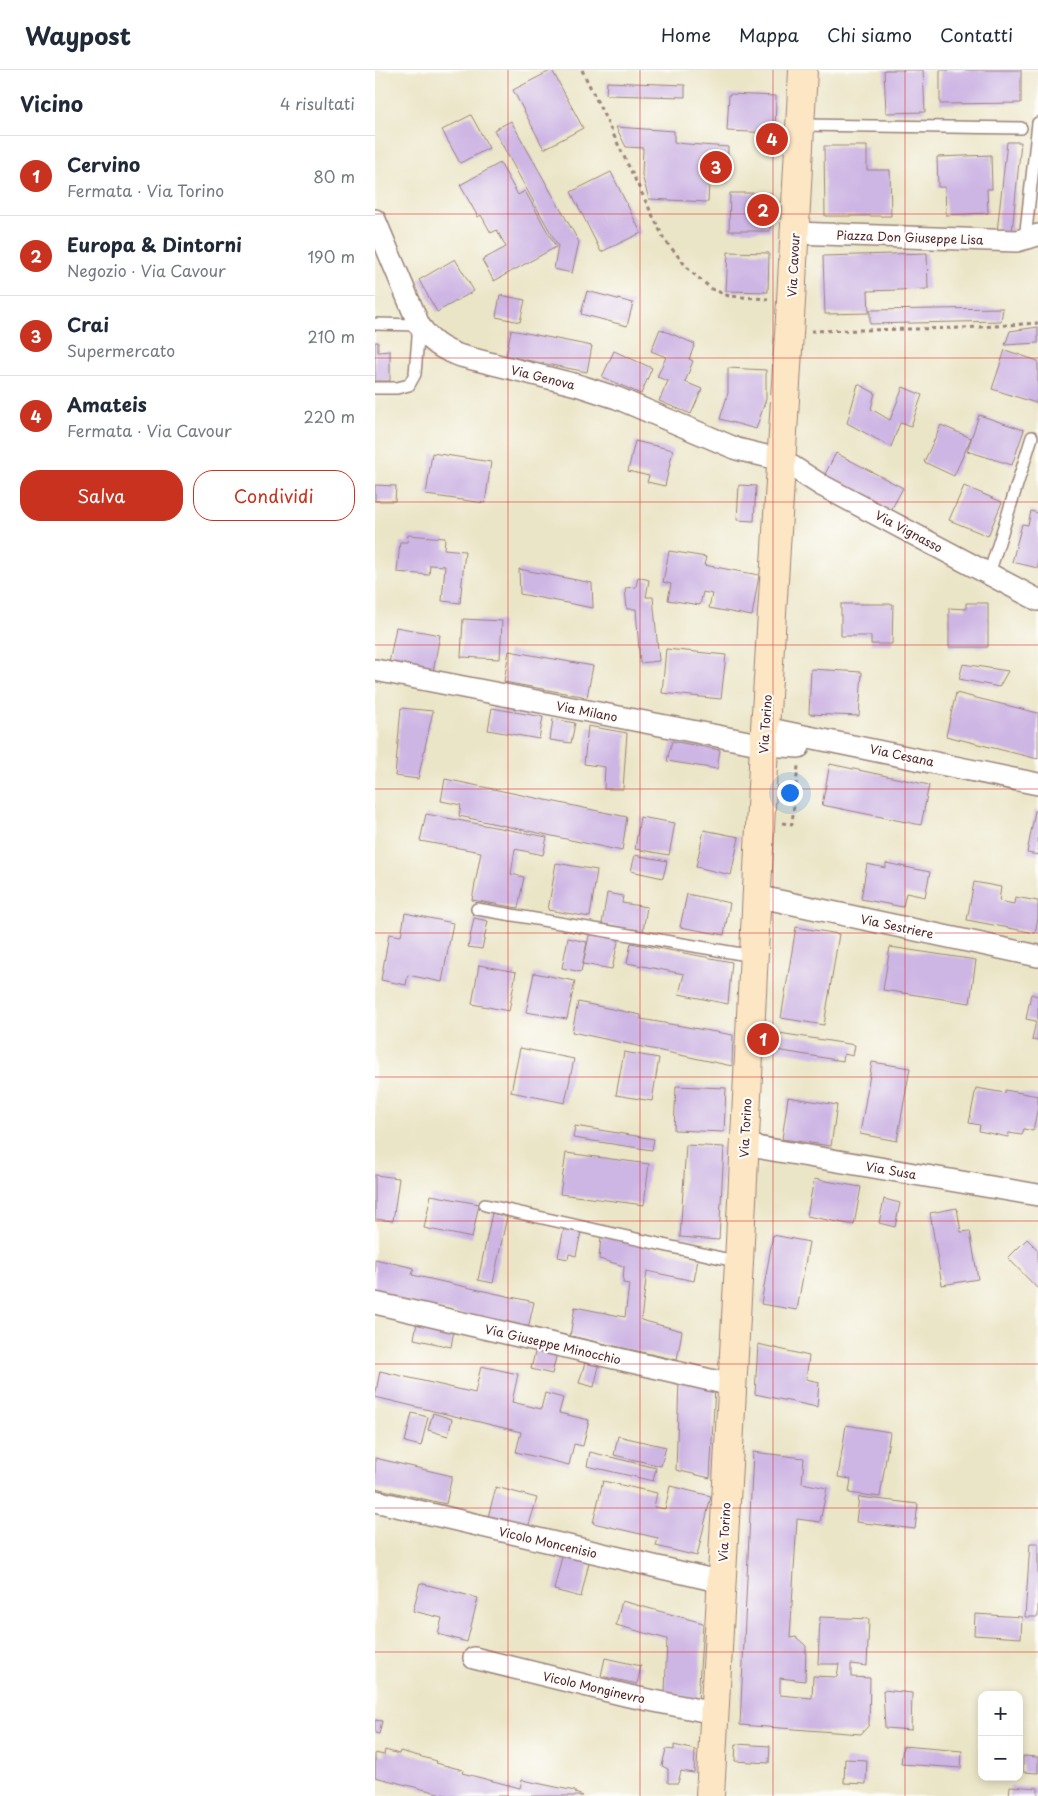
<!DOCTYPE html>
<html lang="it">
<head>
<meta charset="utf-8">
<style>
	:root { --surface:#fff; --page:#f2f2f3; --text:#1f2937; --muted:#747a83; --line:#e0e1e3; --accent:#c8321e }
	body { margin:0; font-family:"Playpen Sans",sans-serif; background:var(--page); color:var(--text) }
	.controls { position:absolute; right:15px; bottom:15px; display:grid; overflow:hidden; border-radius:10px; box-shadow:0 2px 8px #0003 }
	.controls button { width:45px; height:45px; display:grid; place-items:center; padding:0; border:0; border-bottom:1px solid var(--line); background:var(--surface); color:var(--text); font:25px sans-serif }
	.you { position:absolute; left:414px; top:722px; width:18px; height:18px; margin:-12px; border:4px solid #fff; border-radius:50%; background:#1a73e8; box-shadow:0 0 0 8px #1a73e833 }
	.badge { display:grid; place-items:center; width:32px; height:32px; border-radius:50%; background:var(--accent); color:#fff; font-size:16px; font-weight:700 }
	.pin { position:absolute; translate:-50% -50%; border:2px solid #fff; box-shadow:0 1px 5px #0006 }
	.list { margin:0; padding:0; list-style:none }
	h2 { display:flex; justify-content:space-between; align-items:center; height:65px; margin:0; padding:0 20px; font-size:21px }
	h2 small { font-size:16px; font-weight:400; color:var(--muted) }
	.list li { display:grid; grid-template-columns:32px 1fr auto; gap:15px; align-items:center; box-sizing:border-box; height:80px; padding:0 20px; border-top:1px solid var(--line) }
	.list b { display:block; font-size:19px; white-space:nowrap }
	.list p { margin:0; font-size:16px; white-space:nowrap; color:var(--muted) }
	.list em { font-size:16px; font-style:normal; color:var(--muted) }
	.actions { display:flex; gap:10px; padding:15px 20px }
	.actions a { flex:1; padding:11px 0; border:1px solid var(--accent); border-radius:20px; text-align:center; font-size:18px; color:var(--accent) }
	.actions .main { background:var(--accent); color:#fff }
	.map { position:relative; flex:none; width:663px; height:1726px; overflow:hidden }
	header { display:flex; align-items:center; gap:30px; box-sizing:border-box; height:70px; padding:0 25px; background:var(--surface); border-bottom:1px solid var(--line) }
	header strong { font-size:24px }
	nav { display:flex; gap:28px; margin-inline-start:auto; font-size:18px }
	main { display:flex }
	aside { flex:1; background:var(--surface) }
	.map>svg:first-child { display:block }
	.building { fill:#cdb5e4 }
	.lines { fill:none; stroke-linecap:round; stroke-linejoin:round }
	.lane-casing { stroke:#9a8279; stroke-width:14 }
	.street-casing { stroke:#9a8279; stroke-width:24 }
	.secondary-casing { stroke:#9a8279; stroke-width:30 }
	.path { stroke:#9a8279; stroke-width:3; stroke-dasharray:4 4; stroke-linecap:butt }
	.lane { stroke:#fff; stroke-width:11 }
	.street { stroke:#fff; stroke-width:21 }
	.secondary { stroke:#fce6c4; stroke-width:28 }
	.grid { fill:none; stroke:#d62828; stroke-width:1; stroke-opacity:0.55 }
	.labels { text-anchor:middle; dominant-baseline:central; stroke-width:4.5; stroke-linejoin:round; paint-order:stroke }
	.street-label { font-size:12px; fill:#4a1f2b; stroke:#fdfcf7 }
</style>
</head>
<body>
<header>
<strong>Waypost</strong>
<nav><a>Home</a><a>Mappa</a><a>Chi siamo</a><a>Contatti</a></nav>
</header>
<main>
<aside>
<h2>Vicino<small>4 risultati</small></h2>
<ul class="list">
<li><span class="badge">1</span><div><b>Cervino</b><p>Fermata · Via Torino</p></div><em>80 m</em></li>
<li><span class="badge">2</span><div><b>Europa &amp; Dintorni</b><p>Negozio · Via Cavour</p></div><em>190 m</em></li>
<li><span class="badge">3</span><div><b>Crai</b><p>Supermercato</p></div><em>210 m</em></li>
<li><span class="badge">4</span><div><b>Amateis</b><p>Fermata · Via Cavour</p></div><em>220 m</em></li>
</ul>
<div class="actions"><a class="main">Salva</a><a>Condividi</a></div>
</aside>
<div class="map">
<svg width="663" height="1726" viewBox="0 0 663 1726">
	<rect width="100%" height="100%" fill="#fdfcf7"/>
	<filter id="ink" filterUnits="userSpaceOnUse"><feTurbulence type="fractalNoise" baseFrequency=".02" numOctaves="2"/><feDisplacementMap in="SourceGraphic" scale="10" xChannelSelector="R" yChannelSelector="G"/><feConvolveMatrix kernelMatrix="1 2 1 2 8 2 1 2 1" color-interpolation-filters="sRGB"/></filter>
	<filter id="wash" filterUnits="userSpaceOnUse"><feTurbulence type="fractalNoise" baseFrequency=".0096" numOctaves="4" result="noise"/><feDisplacementMap in="SourceGraphic" scale="20" xChannelSelector="R" yChannelSelector="G"/><feGaussianBlur stdDeviation="1.12" result="paint"/><feColorMatrix in="noise" values="0 0 0 0 0 0 0 0 0 0 0 0 0 0 0 0 0 1.4 0 .05"/><feComposite in="paint" operator="in"/></filter>
	<g filter="url(#wash)">
		<rect width="100%" height="100%" fill="#ebe5c7"/>
		<g id="blocks">
			<!-- building -->
			<path class="building" d="M177,0L208,58L169,79L138,20Z
				M509,0H548L550,42L511,43Z
				M565,0H646V33L565,34Z
				M232,12L310,15V27L231,25Z
				M354,24L401,26L400,63L352,61Z
				M96,45L114,78L85,93L67,60Z
				M136,51L204,172L197,203L179,199L183,176L119,60Z
				M241,57L299,61V73L353,77L352,113H334L333,132L274,129L267,106L268,78L251,77Z
				M632,72H646L637,162H622Z
				M449,76H492V100H515L516,146H450Z
				M616,85L617,119H612L613,143L571,145L570,117H563L562,87Z
				M125,93L143,125L150,121L181,177L119,211L107,190L131,177L122,160L116,163L106,145L103,147L85,115Z
				M236,102L266,163L226,182L196,122Z
				M355,123H396L395,161H354Z
				M353,182L394,183L393,222L351,221Z
				M552,183L553,219L493,221L494,243L450,244L448,186Z
				M80,189L99,221L62,242L44,210Z
				M212,221L258,233L252,256L206,244Z
				M125,225L150,230L145,252L121,247Z
				M628,238L626,251L495,254V240Z
				M663,257V273L630,275L635,261Z
				M285,259L320,274L314,289L318,291L310,312L327,319L316,344L284,331L293,311L282,307L291,287L276,281Z
				M136,260L217,276L212,302L131,286Z
				M0,272H3V282L15,281V311H0Z
				M630,280L663,291V326L661,333L617,319Z
				M239,281L277,298L266,324L227,307Z
				M353,298L391,300V329L381,359L345,349L353,323Z
				M483,314L500,323L496,339L515,350L528,317L547,325L536,356L525,353L516,377L472,353Z
				M604,345L649,360L637,395L592,381Z
				M566,355L596,368L579,406L549,392Z
				M260,371L298,380L290,416L272,412L274,406L253,401Z
				M57,383L116,392L110,433L51,425Z
				M461,383L528,418L515,442L449,406Z
				M0,415L21,416L20,431H0Z
				M364,415L381,416L379,451L362,450Z
				M589,416L627,432L613,466L574,450Z
				M656,441L663,443V498L637,492L647,454L653,455Z
				M33,465L70,468L69,479L90,481L85,533L67,531L70,496L55,495L54,505L22,502L25,472H32Z
				M294,481L331,487L329,495L384,505L377,546L334,538L337,524L328,522L325,535L293,530L296,514L288,512Z
				M144,499L217,513L218,538L145,524Z
				M263,507L274,510L271,527H278L284,591L265,593L261,539H252L250,518L261,517Z
				M591,533H613V577H574V538L591,539Z
				M466,534H518L517,574H496V566H466Z
				M88,549L127,551L125,589L86,587Z
				M21,557L65,565L58,602L14,594Z
				M291,579L351,585L346,629L287,623Z
				M134,581L218,596L212,627L129,612Z
				M588,594L633,601L624,617L584,609Z
				M436,599L487,602L484,646L434,644Z
				M581,623L663,643V689L571,666Z
				M26,638L58,641L43,709L20,706Z
				M117,638L168,647L164,669L113,660Z
				M178,649L200,653L196,673L175,670Z
				M213,656L252,663L248,719H229L230,697L209,694Z
				M297,671L345,680L342,699L292,691Z
				M455,694L554,715L546,755L447,735Z
				M70,709L252,747L247,781L84,746L86,735L66,731Z
				M660,741H663V785L652,783Z
				M51,744L172,767L168,785L140,779L136,804L149,807L143,838L97,830L106,782L45,771Z
				M265,747L300,753L294,785L260,779Z
				M329,760L364,767L356,805L321,797Z
				M260,785L292,791L288,808L256,801Z
				M181,793L222,800L215,847L173,840Z
				M511,793L555,802L550,827L531,823L528,837L486,829L492,794L511,798Z
				M599,812L626,817L624,831L639,834L640,827L663,831V848L660,863L592,850Z
				M232,823L248,826L247,833L272,837L268,861L227,854Z
				M312,824L355,833L349,865L305,857Z
				M30,843L78,853L67,912L33,905L31,915L6,910L14,864L26,866Z
				M99,848L113,851L107,879L93,877Z
				M421,857L464,864L449,955L406,948Z
				M215,861L244,867L237,899L208,894Z
				M193,868L212,872L206,902L187,898Z
				M256,873L357,892L353,934L304,924L309,904L252,893Z
				M515,877L601,890L595,933L508,920Z
				M104,895L141,902L134,941L97,934Z
				M159,903L200,911L192,949L151,942Z
				M656,924L663,926V971L657,970L661,951L651,949Z
				M203,932L266,945V949L358,965L357,996L197,962Z
				M404,963L480,975L478,986L469,984L468,991L401,980Z
				M145,978L199,989L190,1033L136,1022Z
				M249,982L284,988L277,1031L241,1025Z
				M497,992L535,998L522,1071L485,1064Z
				M301,1016L351,1018L349,1062L299,1060Z
				M601,1018L630,1023V1020L663,1026V1036L658,1061L649,1059L647,1065L634,1063L633,1067L604,1061L605,1055L594,1053Z
				M413,1027L462,1035L456,1076L407,1069Z
				M200,1056L279,1069L277,1080L198,1068Z
				M311,1075L349,1077L344,1170L305,1167Z
				M191,1083L274,1094L269,1135L185,1124Z
				M0,1105L24,1108L18,1151L0,1149Z
				M439,1109L486,1117L479,1155L432,1146Z
				M56,1125L104,1134L97,1168L49,1158Z
				M509,1129L525,1133L520,1157L504,1153Z
				M582,1138L586,1162L595,1161L603,1209L567,1215L555,1143Z
				M117,1143L132,1146L118,1213L103,1210Z
				M189,1158L206,1162L201,1186L194,1184L193,1189L183,1187Z
				M398,1165L434,1172L422,1240L386,1234Z
				M226,1166L323,1189L319,1211L272,1201L266,1250L307,1261L302,1290L195,1266L200,1237L250,1247L254,1214L248,1213L249,1196L224,1189Z
				M652,1169L663,1180V1219L633,1188Z
				M0,1189L39,1198L37,1205L159,1232L153,1259L0,1225Z
				M42,1252L79,1260L76,1277L39,1269Z
				M383,1274L434,1286L431,1309L444,1312L442,1337L380,1324Z
				M161,1278L182,1283L177,1304L156,1299Z
				M211,1289L225,1292L219,1317L204,1313Z
				M106,1296L143,1304L137,1332L166,1339L170,1323L188,1328L184,1343L214,1350L208,1376L199,1374L194,1395L141,1382L146,1362L0,1327L5,1301L100,1323Z
				M304,1310L340,1317L335,1408L301,1400Z
				M37,1343L53,1347L46,1376L30,1372Z
				M58,1343L77,1349L73,1366L53,1360Z
				M471,1355L515,1362L505,1427L474,1423L476,1409L463,1407Z
				M243,1366L291,1377L286,1396L239,1385Z
				M215,1382L281,1398L278,1411L212,1396Z
				M378,1382L429,1388L427,1413L452,1418L445,1452L422,1449L415,1568L421,1567L431,1576L430,1611L405,1608V1625L437,1628L438,1606L462,1607L464,1594H443L445,1547L494,1549L492,1596L476,1594V1607L495,1608L494,1655L486,1664L365,1655Z
				M0,1388L77,1406L71,1434L0,1418Z
				M228,1411L282,1423L279,1437L290,1439L295,1416L336,1426L322,1486L281,1476L283,1468L218,1453Z
				M121,1417L162,1428L153,1458L113,1447Z
				M484,1427L543,1434L540,1459L481,1452Z
				M655,1473H663V1547H650Z
				M188,1482L215,1488L206,1527L179,1520Z
				M45,1513L103,1528L92,1572L63,1564L67,1548L38,1541Z
				M247,1531L328,1553L323,1630L290,1622L292,1569L241,1555Z
				M600,1544L647,1547L646,1568L599,1565Z
				M230,1588L266,1596L262,1614L226,1606Z
				M508,1620L537,1623L536,1660L510,1658Z
				M0,1650L7,1651L4,1664L0,1663Z
				M361,1674L395,1676L394,1693L360,1691Z
				M299,1675L320,1680L319,1703L306,1701L303,1713H293V1699L287,1696L291,1679L299,1680Z
				M528,1676L587,1681L586,1698L526,1694Z
				M10,1680L24,1684L25,1681L62,1691L61,1693L88,1700L87,1703L145,1718L147,1710L200,1721V1723L208,1726H75L0,1707V1683L9,1685Z
				M648,1686L663,1687V1703L648,1702Z
				M470,1689L492,1690L491,1714L469,1713Z
				M635,1716L663,1718V1726H634Z"/>
		</g>
	</g>
	<g filter="url(#ink)">
		<use href="#blocks" fill-opacity="0" stroke="#9a8279" stroke-width="1"/>
		<g class="lines">
			<!-- lane casing -->
			<g class="lane-casing">
				<path id="lane" d="M425,55L646,58
					M650,169L663,53
					M0,254L44,255L40,304L34,315L22,318H0
					M614,504L657,367
					M102,839L378,886
					M110,1135L364,1192"/>
			</g>
			<!-- street casing -->
			<g class="street-casing">
				<path id="street" d="M0,150L44,255C56,272 66,279 86,286L202,315L242,328L362,379L407,390L446,415L663,530
					M420,163L642,171L663,165
					M0,600L389,675L424,677
					M390,658L663,714
					M381,826L663,886
					M369,1075L663,1125
					M0,1233L357,1315
					M0,1431L347,1512
					M99,1588L254,1626L339,1643"/>
			</g>
			<!-- secondary casing -->
			<g class="secondary-casing">
				<path id="secondary" d="M335,1726L364,1192L389,675L416,231L428,0"/>
			</g>
			<!-- path -->
			<path class="path" d="M207,0L289,169L315,201L337,219L354,226L393,229
				M436,261L589,258L663,253
				M407,753L417,754L423,696"/>
			<!-- lane -->
			<use href="#lane" class="lane"/>
			<!-- street -->
			<use href="#street" class="street"/>
			<!-- secondary -->
			<use href="#secondary" class="secondary"/>
		</g>
	</g>
	<!-- grid -->
	<path class="grid" d="M133,0V1726M265,0V1726M398,0V1726M530,0V1726M0,144H663M0,288H663M0,432H663M0,575H663M0,719H663M0,863H663M0,1007H663M0,1151H663M0,1294H663M0,1438H663M0,1582H663"/>
	<g class="labels">
		<!-- street labels -->
		<g class="street-label">
			<text transform="translate(535 167) rotate(2)">Piazza Don Giuseppe Lisa</text>
			<text transform="translate(418 195) rotate(-87)">Via Cavour</text>
			<text transform="translate(168 307) rotate(14)">Via Genova</text>
			<text transform="translate(534 461) rotate(28)">Via Vignasso</text>
			<text transform="translate(212 641) rotate(11)">Via Milano</text>
			<text transform="translate(390 654) rotate(-86)">Via Torino</text>
			<text transform="translate(527 685) rotate(12)">Via Cesana</text>
			<text transform="translate(522 856) rotate(12)">Via Sestriere</text>
			<text transform="translate(370 1058) rotate(-87)">Via Torino</text>
			<text transform="translate(516 1100) rotate(10)">Via Susa</text>
			<text transform="translate(178 1274) rotate(13)">Via Giuseppe Minocchio</text>
			<text transform="translate(349 1462) rotate(-87)">Via Torino</text>
			<text transform="translate(173 1472) rotate(13)">Vicolo Moncenisio</text>
			<text transform="translate(219 1617) rotate(13)">Vicolo Monginevro</text>
		</g>
	</g>
</svg>
<div class="controls">
<button>+</button>
<button>−</button>
</div>
<div class="you"></div>
<div class="pin badge" style="left:388px;top:969px">1</div>
<div class="pin badge" style="left:388px;top:140px">2</div>
<div class="pin badge" style="left:341px;top:97px">3</div>
<div class="pin badge" style="left:397px;top:69px">4</div>
</div>
</main>
</body>
</html>
